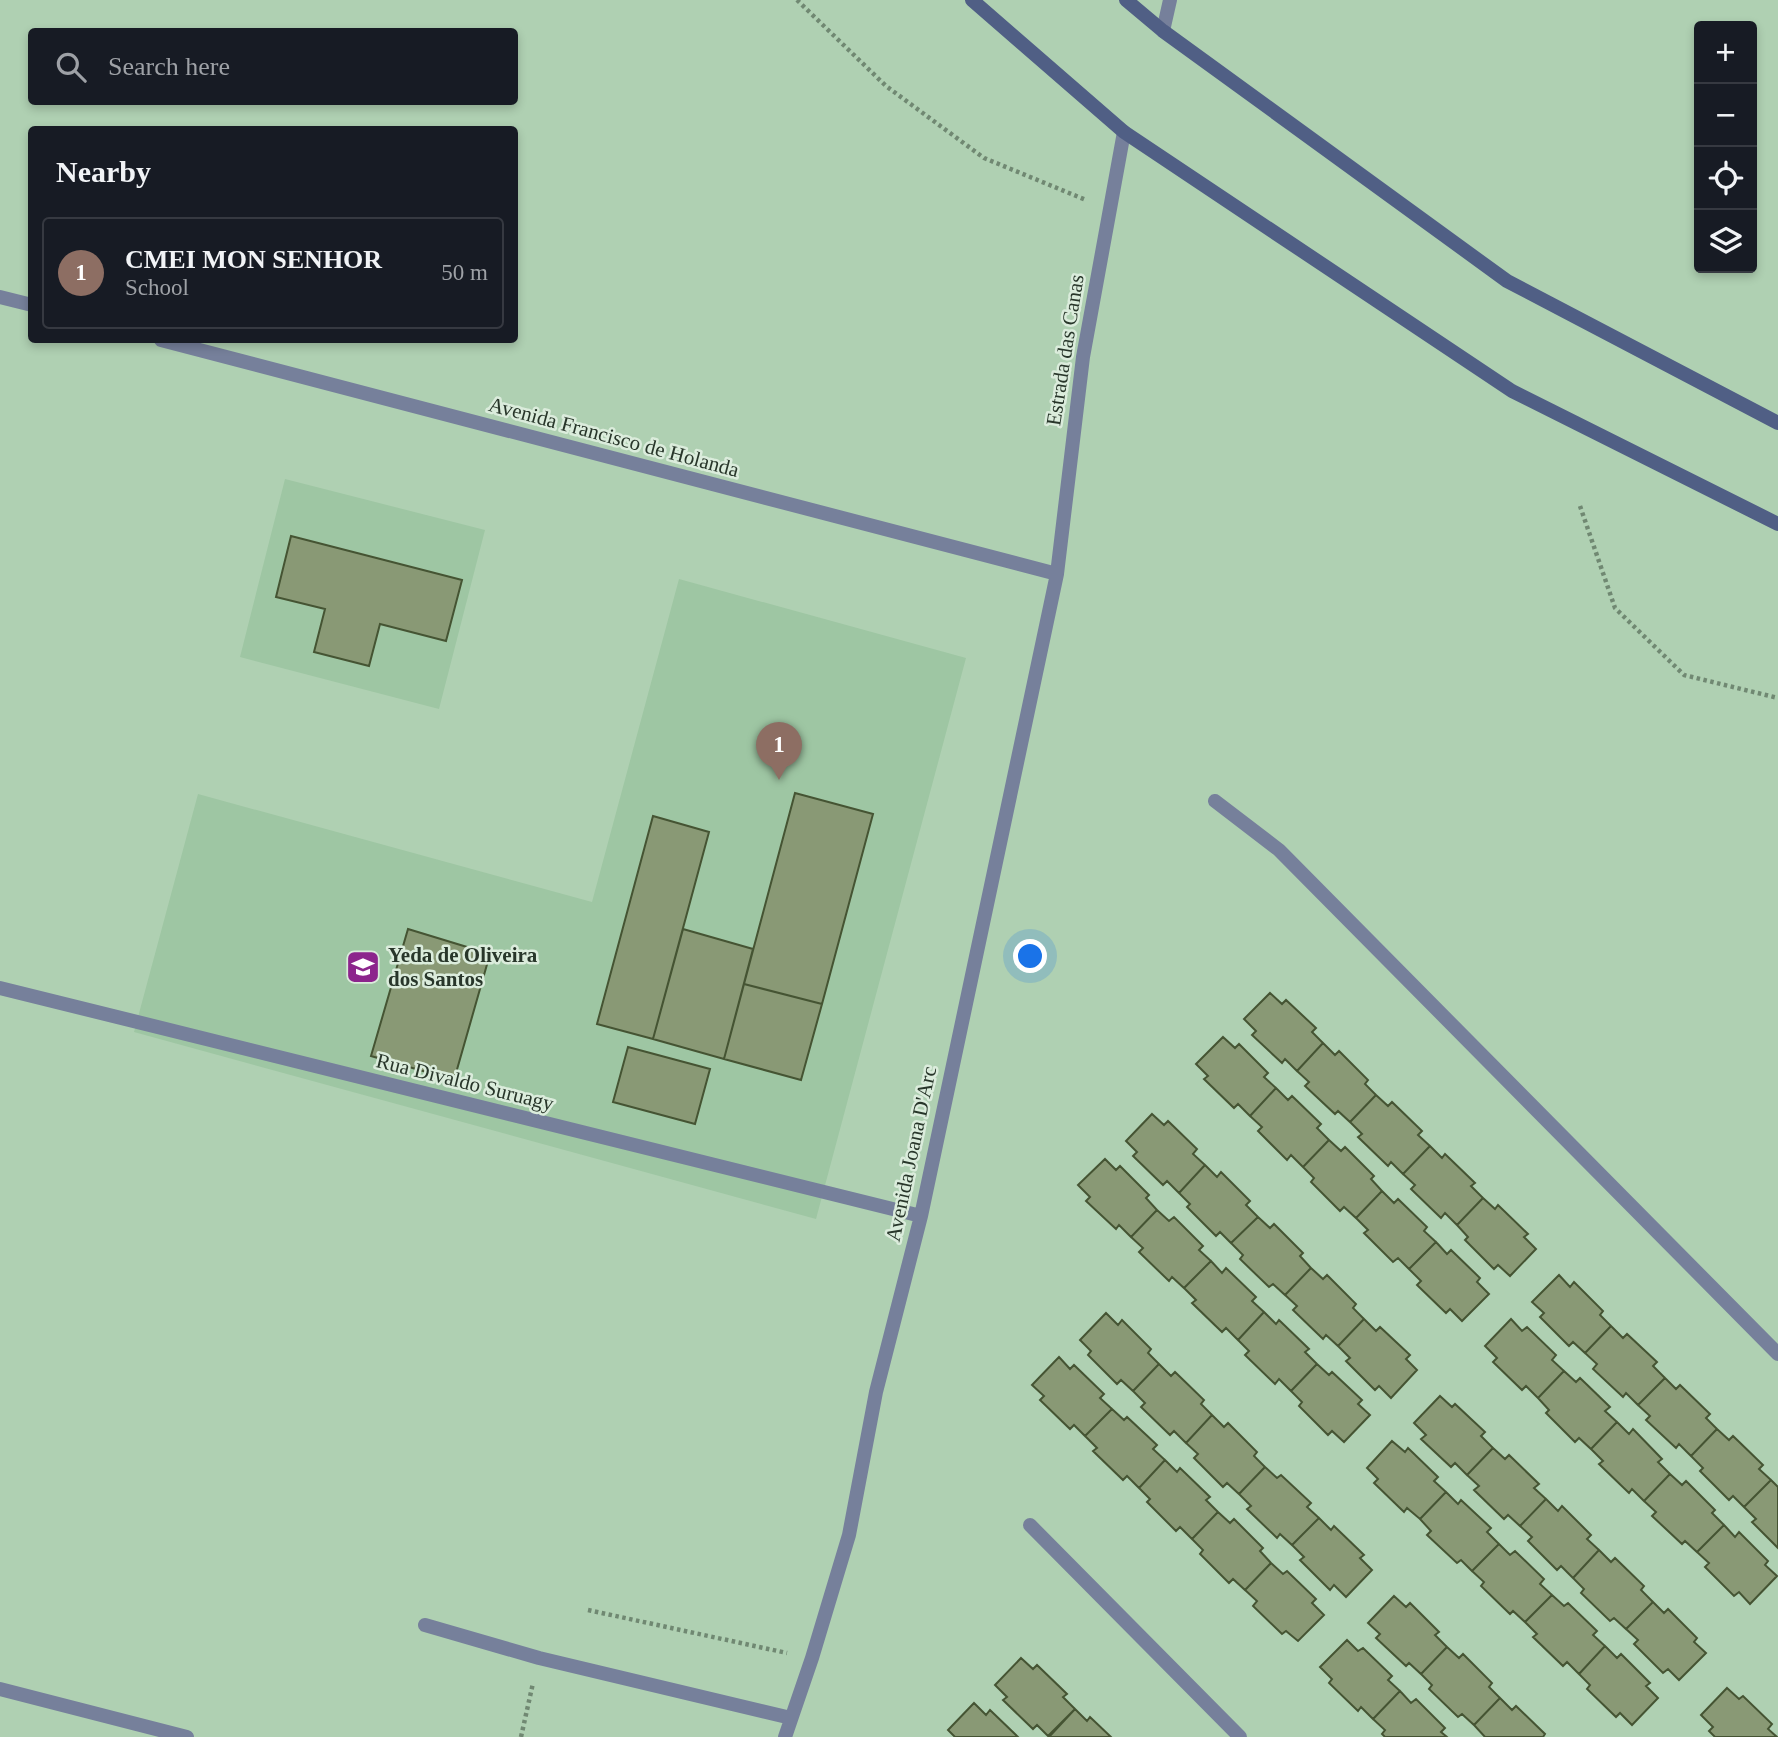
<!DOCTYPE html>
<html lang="en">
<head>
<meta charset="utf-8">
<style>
	:root { --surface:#171b24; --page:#242831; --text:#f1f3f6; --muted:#9ea1a6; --line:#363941; --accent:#d93025 }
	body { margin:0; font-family:"Times New Roman",serif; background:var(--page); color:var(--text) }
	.controls { position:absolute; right:21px; top:21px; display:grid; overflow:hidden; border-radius:7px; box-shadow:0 4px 10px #0003 }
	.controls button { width:63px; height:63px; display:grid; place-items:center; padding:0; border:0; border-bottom:2px solid var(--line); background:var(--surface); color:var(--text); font:35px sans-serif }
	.you { position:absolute; left:1031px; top:957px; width:24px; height:24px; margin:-18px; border:5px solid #fff; border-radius:50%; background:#1a73e8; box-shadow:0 0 0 10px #1a73e833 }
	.badge { display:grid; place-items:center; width:46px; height:46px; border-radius:50%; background:var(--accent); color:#fff; font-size:23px; font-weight:700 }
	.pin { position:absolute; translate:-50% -58px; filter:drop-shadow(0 2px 4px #0008) }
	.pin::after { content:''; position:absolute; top:37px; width:24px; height:21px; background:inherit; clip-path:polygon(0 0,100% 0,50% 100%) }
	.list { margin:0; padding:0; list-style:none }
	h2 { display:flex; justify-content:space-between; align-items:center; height:91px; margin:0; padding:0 28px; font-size:30px }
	h2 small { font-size:23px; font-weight:400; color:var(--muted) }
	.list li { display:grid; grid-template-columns:46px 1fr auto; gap:21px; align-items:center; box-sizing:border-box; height:112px; margin:0 14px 14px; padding:0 14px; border:2px solid var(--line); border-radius:7px }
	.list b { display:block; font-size:26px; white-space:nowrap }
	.list p { margin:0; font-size:23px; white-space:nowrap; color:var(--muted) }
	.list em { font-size:23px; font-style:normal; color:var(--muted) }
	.icon { flex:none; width:38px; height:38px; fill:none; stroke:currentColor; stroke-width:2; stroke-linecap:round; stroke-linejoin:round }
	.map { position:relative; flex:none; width:1778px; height:1737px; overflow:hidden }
	.search { position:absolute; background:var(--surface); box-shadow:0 4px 10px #0003; left:28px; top:28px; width:490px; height:77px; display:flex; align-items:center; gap:18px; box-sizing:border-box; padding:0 24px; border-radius:7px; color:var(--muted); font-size:26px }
	.panel { position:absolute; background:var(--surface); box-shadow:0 4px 10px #0003; left:28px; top:126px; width:490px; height:217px; border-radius:7px }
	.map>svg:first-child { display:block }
	.built { fill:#9ec6a3 }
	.building { fill:#899975; stroke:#455433; stroke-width:2 }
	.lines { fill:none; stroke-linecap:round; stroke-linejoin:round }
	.path { stroke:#708872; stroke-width:4.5; stroke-dasharray:3.5 3.5; stroke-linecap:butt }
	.street { stroke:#76809b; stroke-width:14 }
	.secondary { stroke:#505f85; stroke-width:14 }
	.labels { text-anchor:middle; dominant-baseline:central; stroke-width:5; stroke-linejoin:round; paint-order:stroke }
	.street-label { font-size:21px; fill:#28362a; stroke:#dbecdc }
	.poi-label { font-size:21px; font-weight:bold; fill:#28362a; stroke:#dbecdc; text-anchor:start }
</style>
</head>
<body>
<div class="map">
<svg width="1778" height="1737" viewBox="0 0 1778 1737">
	<rect width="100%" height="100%" fill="#afd0b2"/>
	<!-- built -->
	<path class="built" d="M285,479L485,530L439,709L240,657Z
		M679,579L966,658L816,1219L134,1032L198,794L592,902Z"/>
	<!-- building -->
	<path class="building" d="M291,536L462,580L446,641L380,624L369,666L314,652L325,609L276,597Z
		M795,793L873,814L822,1004L744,984Z
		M653,816L709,832L653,1039L597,1024Z
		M408,929L490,954L454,1080L371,1056Z
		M683,929L753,949L724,1059L653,1039Z
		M744,984L822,1004L801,1080L724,1059Z
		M1270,993L1282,1004L1286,1000L1316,1028L1312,1032L1323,1043L1297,1071L1285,1059L1282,1063L1252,1035L1256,1031L1244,1019Z
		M1223,1037L1235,1048L1239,1044L1268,1073L1264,1077L1276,1088L1250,1116L1238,1104L1234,1108L1204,1079L1208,1076L1196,1064Z
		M1323,1043L1335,1055L1339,1051L1368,1080L1365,1084L1376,1095L1350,1122L1338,1111L1335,1114L1305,1086L1309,1082L1297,1071Z
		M628,1047L710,1069L695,1124L613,1102Z
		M1276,1088L1288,1100L1292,1096L1321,1124L1317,1128L1329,1140L1303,1167L1291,1155L1287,1160L1258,1131L1262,1127L1250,1116Z
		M1376,1095L1388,1106L1392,1102L1422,1131L1418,1135L1430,1146L1403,1174L1391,1162L1388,1166L1358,1137L1362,1134L1350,1122Z
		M1152,1114L1164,1125L1168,1121L1197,1149L1193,1154L1205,1165L1179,1193L1167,1181L1163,1185L1133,1156L1137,1152L1126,1141Z
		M1329,1140L1341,1151L1345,1147L1374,1176L1371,1179L1382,1191L1356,1218L1344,1207L1340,1211L1311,1182L1314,1178L1303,1167Z
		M1430,1146L1442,1158L1445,1154L1475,1183L1471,1186L1483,1198L1457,1225L1445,1213L1441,1218L1411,1189L1415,1185L1403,1174Z
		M1105,1159L1116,1170L1120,1166L1149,1195L1146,1198L1157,1210L1131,1237L1119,1225L1116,1229L1086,1201L1090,1197L1078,1185Z
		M1205,1165L1217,1177L1221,1172L1250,1201L1246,1205L1258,1217L1231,1243L1220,1232L1216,1236L1187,1207L1190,1204L1179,1193Z
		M1382,1191L1394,1203L1398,1199L1427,1227L1424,1231L1436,1242L1409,1269L1398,1258L1393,1262L1364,1233L1368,1230L1356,1218Z
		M1483,1198L1495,1209L1498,1205L1528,1234L1524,1237L1536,1249L1510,1276L1498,1265L1494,1269L1465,1240L1468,1237L1457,1225Z
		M1157,1210L1169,1221L1174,1217L1203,1246L1199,1250L1211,1261L1184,1288L1172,1277L1169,1281L1139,1252L1143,1248L1131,1237Z
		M1258,1217L1270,1228L1274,1224L1303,1253L1300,1256L1311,1268L1285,1295L1273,1284L1269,1287L1240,1259L1243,1255L1231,1243Z
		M1436,1242L1447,1254L1451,1250L1480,1278L1477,1282L1489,1294L1462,1321L1450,1309L1446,1313L1417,1285L1421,1281L1409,1269Z
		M1211,1261L1222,1273L1226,1268L1256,1297L1252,1301L1264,1312L1238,1340L1226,1328L1222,1332L1192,1303L1196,1300L1184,1288Z
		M1311,1268L1323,1279L1327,1275L1356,1304L1353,1308L1364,1319L1338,1346L1326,1335L1323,1339L1293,1310L1297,1306L1285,1295Z
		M1559,1275L1570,1287L1574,1282L1603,1311L1600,1315L1611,1326L1585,1353L1573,1342L1569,1346L1540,1317L1544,1313L1532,1302Z
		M1264,1312L1276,1324L1279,1320L1309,1349L1305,1352L1317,1364L1291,1391L1279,1379L1275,1384L1245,1355L1249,1351L1238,1340Z
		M1106,1313L1118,1325L1122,1320L1151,1349L1148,1353L1159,1364L1133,1391L1121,1380L1117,1384L1088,1355L1091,1351L1080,1340Z
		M1364,1319L1376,1331L1380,1327L1410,1355L1406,1359L1417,1370L1391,1398L1379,1386L1375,1390L1346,1361L1350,1358L1338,1346Z
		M1511,1319L1522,1331L1527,1327L1556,1355L1552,1360L1564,1371L1538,1398L1526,1386L1522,1390L1493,1362L1497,1358L1485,1346Z
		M1611,1326L1623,1338L1627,1334L1657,1362L1653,1366L1665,1378L1638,1405L1626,1393L1623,1397L1593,1369L1597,1364L1585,1353Z
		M1059,1357L1070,1369L1074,1365L1104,1394L1100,1398L1112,1409L1085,1436L1074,1425L1070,1429L1040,1400L1044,1396L1032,1385Z
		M1159,1364L1171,1376L1175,1372L1204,1400L1201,1404L1212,1415L1186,1443L1174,1431L1170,1435L1141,1407L1145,1403L1133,1391Z
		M1317,1364L1329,1375L1332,1372L1362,1400L1358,1404L1370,1415L1344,1442L1332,1431L1328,1435L1299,1406L1302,1402L1291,1391Z
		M1564,1371L1576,1382L1580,1378L1610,1407L1605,1411L1617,1422L1591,1449L1579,1438L1575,1442L1546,1413L1549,1410L1538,1398Z
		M1665,1378L1676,1389L1680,1385L1710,1414L1706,1418L1717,1429L1691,1456L1679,1444L1676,1448L1646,1420L1650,1416L1638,1405Z
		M1440,1396L1452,1407L1455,1404L1485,1432L1481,1436L1493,1448L1467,1475L1455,1463L1451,1467L1421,1439L1426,1435L1414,1423Z
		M1112,1409L1124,1420L1127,1417L1157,1445L1153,1449L1165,1460L1139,1488L1127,1476L1123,1480L1093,1451L1097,1448L1085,1436Z
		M1212,1415L1224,1427L1228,1423L1257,1452L1254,1456L1265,1467L1239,1494L1227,1483L1223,1487L1194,1458L1198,1454L1186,1443Z
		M1617,1422L1629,1434L1633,1429L1662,1459L1658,1462L1670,1474L1644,1501L1632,1489L1629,1493L1599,1464L1603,1461L1591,1449Z
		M1717,1429L1729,1440L1733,1436L1763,1465L1759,1469L1771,1480L1744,1507L1733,1496L1729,1500L1700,1471L1703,1468L1691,1456Z
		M1392,1441L1405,1452L1408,1448L1438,1477L1434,1481L1446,1492L1420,1519L1407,1508L1404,1512L1374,1483L1378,1479L1367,1468Z
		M1493,1448L1505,1459L1509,1455L1539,1484L1534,1488L1546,1499L1520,1526L1508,1515L1504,1519L1474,1490L1479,1486L1467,1475Z
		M1165,1460L1177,1472L1180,1468L1210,1497L1206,1500L1218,1512L1192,1539L1180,1527L1176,1531L1147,1502L1150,1499L1139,1488Z
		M1265,1467L1277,1478L1281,1475L1311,1503L1307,1507L1319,1518L1292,1545L1280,1534L1277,1538L1247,1509L1251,1506L1239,1494Z
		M1670,1474L1682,1485L1686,1481L1715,1510L1712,1513L1724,1525L1697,1552L1685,1541L1682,1544L1652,1516L1656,1512L1644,1501Z
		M1771,1480L1778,1487V1548L1752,1522L1756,1519L1744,1507Z
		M1446,1492L1458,1504L1461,1500L1491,1528L1487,1532L1499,1544L1472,1571L1461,1560L1457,1563L1427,1535L1431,1531L1420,1519Z
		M1546,1499L1558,1511L1562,1506L1591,1535L1587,1539L1599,1550L1573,1578L1561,1566L1557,1570L1528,1541L1532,1537L1520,1526Z
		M1218,1512L1230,1523L1234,1519L1263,1548L1260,1551L1271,1563L1245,1590L1233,1579L1229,1583L1200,1554L1203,1550L1192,1539Z
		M1319,1518L1331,1530L1334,1526L1364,1555L1360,1558L1372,1570L1346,1597L1334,1585L1330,1590L1300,1560L1304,1557L1292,1545Z
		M1724,1525L1735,1537L1739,1532L1768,1561L1765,1565L1777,1576L1750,1604L1739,1592L1734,1596L1705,1567L1709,1563L1697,1552Z
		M1499,1544L1510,1555L1515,1551L1544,1579L1540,1584L1552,1595L1525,1622L1513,1611L1510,1614L1481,1586L1484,1582L1472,1571Z
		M1599,1550L1611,1562L1615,1558L1644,1586L1641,1590L1653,1602L1626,1629L1614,1618L1610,1621L1581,1593L1584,1589L1573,1578Z
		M1271,1563L1283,1574L1287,1571L1316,1599L1312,1603L1324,1615L1298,1641L1286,1631L1282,1634L1253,1606L1257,1601L1245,1590Z
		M1552,1595L1564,1606L1568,1603L1597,1631L1593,1635L1605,1646L1579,1674L1567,1662L1563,1666L1533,1637L1537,1634L1525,1622Z
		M1394,1596L1406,1607L1410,1603L1439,1632L1435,1635L1447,1647L1421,1674L1409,1663L1406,1666L1376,1638L1380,1634L1368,1623Z
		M1653,1602L1664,1613L1668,1609L1697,1638L1694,1642L1706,1653L1679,1680L1668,1669L1663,1673L1634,1644L1638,1640L1626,1629Z
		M1347,1640L1358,1651L1363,1648L1392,1676L1388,1680L1400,1691L1373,1719L1361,1707L1358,1711L1329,1683L1332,1679L1320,1667Z
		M1605,1646L1617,1658L1621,1654L1650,1683L1646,1686L1658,1698L1632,1725L1620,1713L1616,1717L1587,1689L1590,1685L1579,1674Z
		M1447,1647L1459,1658L1463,1654L1492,1683L1489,1687L1500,1698L1474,1725L1462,1714L1458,1717L1429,1689L1432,1685L1421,1674Z
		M1021,1658L1033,1669L1037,1665L1067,1694L1063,1697L1075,1709L1048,1736L1037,1725L1033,1729L1003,1700L1007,1697L995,1685Z
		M1727,1688L1739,1699L1743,1696L1772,1724L1768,1729L1777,1737H1715L1709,1731L1713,1727L1701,1715Z
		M1400,1691L1411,1703L1416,1699L1445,1728L1441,1732L1447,1737H1385L1382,1734L1385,1730L1373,1719Z
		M1500,1698L1512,1710L1516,1706L1545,1734L1543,1737H1485L1474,1725Z
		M974,1703L986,1715L990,1710L1018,1737H955L948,1730Z
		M1075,1709L1087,1721L1090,1717L1111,1737H1049Z"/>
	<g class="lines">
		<!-- path -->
		<path class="path" d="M797,0L886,86L984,158L1086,200
			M1580,506L1615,608L1684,675L1778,698
			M588,1610L787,1653
			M521,1737L533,1683"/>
		<!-- street -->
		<path class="street" d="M1163,31L1170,0
			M0,297L32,305
			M161,340L1057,574
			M1215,801L1279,850L1778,1354
			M0,988L921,1216
			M1030,1525L1240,1737
			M425,1625L539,1658L791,1718
			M0,1689L187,1737
			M785,1737L812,1658L849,1535L876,1392L921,1216L1057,574L1083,357L1124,132"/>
		<!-- secondary -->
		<path class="secondary" d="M972,0L1124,132L1512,391L1778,524
			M1126,0L1163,31L1507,281L1778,423"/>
	</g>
	<!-- icons -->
	<defs>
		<g id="school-square" transform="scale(1.75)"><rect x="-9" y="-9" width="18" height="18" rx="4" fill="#8c258c" stroke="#dbecdc"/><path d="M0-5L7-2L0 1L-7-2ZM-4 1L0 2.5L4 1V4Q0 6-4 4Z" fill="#fff"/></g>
	</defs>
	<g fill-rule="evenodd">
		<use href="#school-square" x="363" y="967"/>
	</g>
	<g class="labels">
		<!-- street labels -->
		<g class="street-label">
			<text transform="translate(1065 350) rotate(-81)">Estrada das Canas</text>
			<text transform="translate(614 437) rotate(15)">Avenida Francisco de Holanda</text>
			<text transform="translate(465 1082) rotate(14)">Rua Divaldo Suruagy</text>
			<text transform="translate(911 1154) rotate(-78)">Avenida Joana D'Arc</text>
		</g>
		<!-- poi labels -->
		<g class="poi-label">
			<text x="388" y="955">Yeda de Oliveira<tspan x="388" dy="24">dos Santos</tspan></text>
		</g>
	</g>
</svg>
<div class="controls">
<button>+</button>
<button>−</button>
<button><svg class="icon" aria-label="locate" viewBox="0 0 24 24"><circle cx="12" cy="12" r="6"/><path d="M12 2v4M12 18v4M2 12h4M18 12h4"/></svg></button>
<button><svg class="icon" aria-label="layers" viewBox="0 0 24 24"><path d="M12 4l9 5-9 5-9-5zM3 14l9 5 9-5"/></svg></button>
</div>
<div class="you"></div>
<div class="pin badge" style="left:779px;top:780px;background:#8d6e63">1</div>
<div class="search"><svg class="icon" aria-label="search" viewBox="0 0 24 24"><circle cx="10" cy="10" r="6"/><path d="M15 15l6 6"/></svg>Search here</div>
<section class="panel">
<h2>Nearby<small></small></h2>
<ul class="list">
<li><span class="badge" style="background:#8d6e63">1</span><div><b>CMEI MON SENHOR</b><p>School</p></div><em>50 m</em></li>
</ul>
</section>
</div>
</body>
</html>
